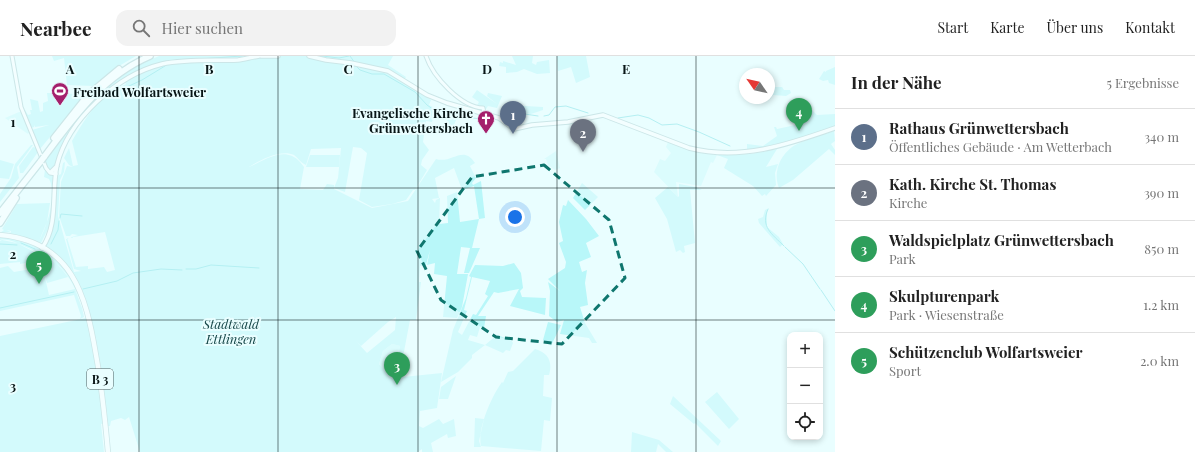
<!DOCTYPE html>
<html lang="de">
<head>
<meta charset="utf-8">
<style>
	:root { --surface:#fff; --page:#f2f2f2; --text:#222; --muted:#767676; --line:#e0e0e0; --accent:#2563eb }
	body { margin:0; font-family:"Playfair Display",serif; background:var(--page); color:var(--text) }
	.controls { position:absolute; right:12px; bottom:12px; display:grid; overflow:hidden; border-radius:8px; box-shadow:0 2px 6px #0003 }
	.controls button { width:36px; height:36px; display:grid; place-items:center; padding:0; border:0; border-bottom:1px solid var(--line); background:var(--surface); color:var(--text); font:20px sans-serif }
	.compass { position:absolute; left:739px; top:12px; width:36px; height:36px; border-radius:50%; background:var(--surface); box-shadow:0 2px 6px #0003; rotate:304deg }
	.you { position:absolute; left:515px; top:161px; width:14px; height:14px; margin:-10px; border:3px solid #fff; border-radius:50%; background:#1a73e8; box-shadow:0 0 0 6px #1a73e833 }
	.badge { display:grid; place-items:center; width:26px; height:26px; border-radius:50%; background:var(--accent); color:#fff; font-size:13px; font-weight:700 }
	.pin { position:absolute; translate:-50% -33px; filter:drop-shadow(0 1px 2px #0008) }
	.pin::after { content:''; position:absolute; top:21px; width:14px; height:12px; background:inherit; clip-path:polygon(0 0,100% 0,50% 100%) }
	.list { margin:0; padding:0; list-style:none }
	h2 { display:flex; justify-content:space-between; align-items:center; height:52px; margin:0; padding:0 16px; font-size:17px }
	h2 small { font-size:13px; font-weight:400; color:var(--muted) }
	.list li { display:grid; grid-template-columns:26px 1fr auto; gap:12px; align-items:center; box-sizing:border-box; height:56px; padding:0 16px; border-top:1px solid var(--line) }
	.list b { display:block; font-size:15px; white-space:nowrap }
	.list p { margin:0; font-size:13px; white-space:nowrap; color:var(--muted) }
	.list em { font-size:13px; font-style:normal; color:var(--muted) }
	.icon { flex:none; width:22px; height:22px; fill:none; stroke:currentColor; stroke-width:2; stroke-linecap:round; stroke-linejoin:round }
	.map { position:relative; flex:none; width:835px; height:396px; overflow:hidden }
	header { display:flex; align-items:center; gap:24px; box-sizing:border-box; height:56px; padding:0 20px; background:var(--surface); border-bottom:1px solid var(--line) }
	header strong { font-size:19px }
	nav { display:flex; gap:22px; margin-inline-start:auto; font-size:14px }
	.search { width:280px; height:36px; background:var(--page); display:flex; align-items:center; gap:10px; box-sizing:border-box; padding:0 14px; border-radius:12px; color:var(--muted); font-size:15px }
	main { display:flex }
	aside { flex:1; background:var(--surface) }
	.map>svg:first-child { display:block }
	.built { fill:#cbfafb }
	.green { fill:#b8f7f9; fill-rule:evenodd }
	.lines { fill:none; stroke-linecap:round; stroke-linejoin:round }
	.stream { stroke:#74dee2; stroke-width:1 }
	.tertiary-casing { stroke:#a8cbcc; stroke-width:5 }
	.secondary-casing { stroke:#a8cbcc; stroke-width:5.5 }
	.primary-casing { stroke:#a8cbcc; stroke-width:6 }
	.motorway-casing { stroke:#a8cbcc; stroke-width:8 }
	.tertiary { stroke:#fff; stroke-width:3 }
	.secondary { stroke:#fff; stroke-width:3.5 }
	.primary { stroke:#fff; stroke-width:4.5 }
	.motorway { stroke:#fff; stroke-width:5.5 }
	.motorway-bridge-casing { stroke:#a8cbcc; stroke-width:8; stroke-linecap:butt }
	.motorway-bridge { stroke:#fff; stroke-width:5.5 }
	.marked { fill:none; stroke:#0f766e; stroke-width:3; stroke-dasharray:8 5; stroke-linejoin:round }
	.grid { fill:none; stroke:#081516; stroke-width:1; stroke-opacity:0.55 }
	.labels { text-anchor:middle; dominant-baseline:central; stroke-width:4; stroke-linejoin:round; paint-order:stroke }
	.shield { fill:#e9feff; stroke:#4c5b5c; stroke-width:1 }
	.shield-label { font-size:12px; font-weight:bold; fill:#081516 }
	.poi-label { font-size:13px; font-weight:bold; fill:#081516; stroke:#e9feff; text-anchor:start }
	.park-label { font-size:13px; font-style:italic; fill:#164749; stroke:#e9feff }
	.grid-label { font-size:13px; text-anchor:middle; font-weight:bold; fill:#081516; stroke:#e9feff; stroke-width:4; stroke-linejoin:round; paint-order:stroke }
</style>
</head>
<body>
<header>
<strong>Nearbee</strong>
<div class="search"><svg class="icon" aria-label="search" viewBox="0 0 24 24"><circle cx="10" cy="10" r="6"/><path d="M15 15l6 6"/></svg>Hier suchen</div>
<nav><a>Start</a><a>Karte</a><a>Über uns</a><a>Kontakt</a></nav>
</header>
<main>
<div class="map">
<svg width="835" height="396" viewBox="0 0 835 396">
	<rect width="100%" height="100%" fill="#e9feff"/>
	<!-- built -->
	<path class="built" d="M19,56H21L30,75L28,78L5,62Z
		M668,86L717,99L713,107L711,106L701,130L676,126L678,141L654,116L660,103L665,105L671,97L666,91Z
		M556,95L560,112L555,114L548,109L546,103H544Z
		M392,288L400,290L393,321L391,322L379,308L383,295Z"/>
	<!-- green -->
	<path class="green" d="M52,0H136L114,13L93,30L67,29L64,2L54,5Z
		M159,0H393L388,9L406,21L403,25L431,44L429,49L436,53L462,58L461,63L456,64L454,69H447V63L433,62L432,66L426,65L423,86L429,94L422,104L421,109L427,114L415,134H413L406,144L392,148L372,151L359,144L367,97L361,92L353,91L345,136L334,132L338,122L341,92L311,93L306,109C301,107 298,102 294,99C281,93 260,104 249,111C261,106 278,94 292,100C297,102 301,107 304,111L300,133L323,134L327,128L334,129V133L372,152L408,145L436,103C452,108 463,88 475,107L470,110L476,122L472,127L473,129L481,125L485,162L479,163L474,130L462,134L454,112L435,122L439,142L432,143L435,147L436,144L440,142L439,168L448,167L447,140L457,136L460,166L479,163L472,192H480L469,217H464L470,192L461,191L457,218H468L462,251L457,262L443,261L447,220L434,218L435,207L427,209L430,194L426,209L420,210L419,226H421L416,264H410L402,306L398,307L395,316L400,290L392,288L383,295L379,308L391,322L393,321L395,316L403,321L442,317L437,352L420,355L419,370L423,372L439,363L443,368L454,363L456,380L448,382L447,378L431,387L433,396H422V393L418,396H140L129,361L125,364L121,362L111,365L110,370H107L106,366L101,368L104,396H0V280L86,262L84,254L90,261L80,232L46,190L50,173L57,120L61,118L63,107L65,106L64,116L60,124L58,160L74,216L81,215L74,213L66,183L78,179L72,178L70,180H66L59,160L61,126L67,110L73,111L69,109L64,102L69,92L73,110L78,109L72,85C82,68 93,49 109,37C114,34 120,31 126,28L124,25L105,35L104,34L128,14ZM105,176L115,214L107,216L104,211L88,213V210L76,211L67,182ZM396,261L395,274L367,297L356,285L361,290L388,266Z
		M512,0H533L532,7L536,9L537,6L549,4L550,17L537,18L524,13L517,16L506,17V11L499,10L500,6L503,7V5L516,9Z
		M557,0H586L590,21L576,27L571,11L558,15Z
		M835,11V29L829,27L828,24L823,25L819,23L824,15L826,16V15Z
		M769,27H772L775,31H782L784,34H790L791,37L786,40L773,39L770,43Z
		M80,34L88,35L40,93L32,74L49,69L35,71L34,69V71L31,72L23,55L25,54L28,59L31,58L30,54H32L30,43L38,45L40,56L43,55V47L48,45L47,37L79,38Z
		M477,34L497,48L487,40L488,37L502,40L497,52L488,50L486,53L476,51L479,46L472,41Z
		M95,42L96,43L74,72L54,113L50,114L44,106Z
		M507,49L543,51V54L531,58L515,56L514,53L506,52Z
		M812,54L817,59L835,58V70L803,82L747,95V88L763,90L777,80L774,71H776L777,73L800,68L805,61L804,56Z
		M834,75L835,85L831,88L835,94V99L829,93L793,124L779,132C773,117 779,101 792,91C800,85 824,79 834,75Z
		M31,89H33L17,111L19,122L0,146V138L11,122L15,108Z
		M33,91L37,92L38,96L23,117H20L19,110Z
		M777,93L766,111L778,108L775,117L776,129L766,140L765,138L762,140L753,130L724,112L728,103L717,99L751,98Z
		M310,99H340L339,111H306Z
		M0,104L14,108L9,123L0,122Z
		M45,114L53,119L54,123L51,167L41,187L0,178L11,177V175L6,174L11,176L0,177L4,174L2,173L17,148L50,147L47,166L39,185C47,170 58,139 49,123L44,121Z
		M582,127L598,141L585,154L573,142Z
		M679,128L696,131L702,134H690L695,187L684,190L685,196L683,197L680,194L676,196L667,163L655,142L668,131L678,141L679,140Z
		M568,144L586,163L599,180L586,187L591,201L579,206L582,216L587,214L585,227L588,249L580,251L585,267L597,287H592L589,282L560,278L564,264L557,266L549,260L550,235L548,226L560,235L548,223L565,212L566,206L559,187L563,185L559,166L563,149L566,150Z
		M767,153V171L779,181L783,188L780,191L759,167L758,163L763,161L765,154Z
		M0,180L20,184L37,191L57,204L76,228L83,250C67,213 61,206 24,190C16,187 9,182 0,184Z
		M2,184L17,187L40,199L42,202L44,200C54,203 62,213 68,221L47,227L44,217L49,239L75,233L82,252L84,261L80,263L81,260L74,239L0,255V212L8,210L14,216L31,213L28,212L26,207L20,208V206L0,208V185Z
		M514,207L521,217L523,232L520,235L522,241L546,242L545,259L510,250L519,233L498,237L494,236L478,260H486L484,272L480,271L477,281L470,279L468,284L485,289L472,299V302L458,316L441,326L453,274L466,242L471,221L469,220L475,209L503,210ZM472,221L490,225L485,238L488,240L476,259L473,258L462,279L458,276L467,255L464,254Z
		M548,266L561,269L551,290L543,284Z
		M497,279L511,284L513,287L510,295L506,294L503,297L485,289Z
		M535,293C548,297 553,305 549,319H544L543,340L552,342L550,365L544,364L541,395L481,390C477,372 492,340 502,326L503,327L508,316L513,315Z
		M456,320L448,343H439L441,331Z
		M717,336L739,363L729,373L705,346Z
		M673,340L721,385L718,390L695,367L694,368L670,348Z
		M475,362L484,363L479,385L481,391H474Z
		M632,376L659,384L673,396H666L658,388L656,396H631Z"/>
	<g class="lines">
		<!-- stream -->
		<path class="stream" d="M322,0L339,2L349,0
			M350,0L355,7
			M199,3L242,0
			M176,4L194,3
			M356,10L360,14L372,18H384L415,36L427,49L434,54L465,59
			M103,42L142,24L165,10
			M506,60L518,57L538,60
			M544,60L549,59L555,51L566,50L588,57
			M473,62L480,63
			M618,62L638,59L649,62L662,69L677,68L699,76L730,90
			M768,153C760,171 772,178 784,190
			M60,162L61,158L82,160
			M21,187L35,193
			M0,188L17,189
			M51,188L58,174L59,165
			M785,191L803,208L820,233
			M186,213H196L211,209L259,212
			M83,233L117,225L133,217L161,213L182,214
			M821,234L835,255
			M0,252L74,236"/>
		<!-- tertiary casing -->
		<g class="tertiary-casing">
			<path id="tertiary" d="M12,0L21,51L46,112L50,117L56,118
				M426,0C433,21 461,51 483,52L484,57"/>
		</g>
		<!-- secondary casing -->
		<g class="secondary-casing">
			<path id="secondary" d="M261,0H278
				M309,0L326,4L351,7L388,15L427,39L447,47L499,62L514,73L532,69L568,66L603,59L689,92C740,105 787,89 835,72
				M51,116L57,110
				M42,192C59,168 51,136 57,109C68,64 117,19 162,8C187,3 213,5 238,4C245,3 252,1 259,0"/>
		</g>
		<!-- primary casing -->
		<g class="primary-casing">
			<path id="primary" d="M0,179C72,185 86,239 96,299C102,331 105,363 108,396"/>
		</g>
		<!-- motorway casing -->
		<g class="motorway-casing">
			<path id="motorway" d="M54,82L89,38L119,13
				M44,101C74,61 103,20 150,0
				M0,157L41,105
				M0,167L16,142"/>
		</g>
		<!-- tertiary -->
		<use href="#tertiary" class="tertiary"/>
		<!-- secondary -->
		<use href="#secondary" class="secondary"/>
		<!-- primary -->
		<use href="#primary" class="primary"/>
		<!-- motorway -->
		<use href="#motorway" class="motorway"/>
		<!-- motorway-bridge casing -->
		<g class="motorway-bridge-casing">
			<path id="motorway-bridge" d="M41,105L44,101"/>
		</g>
		<!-- motorway-bridge -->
		<use href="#motorway-bridge" class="motorway-bridge"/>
	</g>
	<!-- marked area -->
	<path d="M0 0H835V396H0ZM544,109L609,164L625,222L562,288L496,281L441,244L417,195L472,121Z" fill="#e9feff" fill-opacity=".55" fill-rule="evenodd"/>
	<path class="marked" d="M544,109L609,164L625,222L562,288L496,281L441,244L417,195L472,121Z"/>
	<!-- grid -->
	<path class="grid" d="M139,0V396M278,0V396M418,0V396M557,0V396M696,0V396M0,132H835M0,264H835"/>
	<!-- icons -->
	<defs>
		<g id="stadium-pin" transform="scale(0.9)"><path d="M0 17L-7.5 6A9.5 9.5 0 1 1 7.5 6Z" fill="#a41f6c" stroke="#e9feff"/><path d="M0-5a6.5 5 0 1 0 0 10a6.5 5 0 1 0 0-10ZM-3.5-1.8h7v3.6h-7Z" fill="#fff"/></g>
		<g id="church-pin" transform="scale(0.9)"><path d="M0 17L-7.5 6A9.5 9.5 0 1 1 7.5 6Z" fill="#a41f6c" stroke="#e9feff"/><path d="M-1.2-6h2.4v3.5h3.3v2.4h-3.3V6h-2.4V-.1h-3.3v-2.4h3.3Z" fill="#fff"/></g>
	</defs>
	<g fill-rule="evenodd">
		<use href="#stadium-pin" x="60" y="35"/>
		<use href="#church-pin" x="486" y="63"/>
	</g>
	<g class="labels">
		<!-- shield labels -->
		<rect class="shield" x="87" y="313" width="26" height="20" rx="3"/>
		<g class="shield-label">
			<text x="100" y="323">B 3</text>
		</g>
		<!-- poi labels -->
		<g class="poi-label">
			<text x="73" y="35">Freibad Wolfartsweier</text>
			<text x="473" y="56" text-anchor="end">Evangelische Kirche<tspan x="473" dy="15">Grünwettersbach</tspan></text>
		</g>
		<!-- park labels -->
		<g class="park-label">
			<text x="231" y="267">Stadtwald<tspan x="231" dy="15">Ettlingen</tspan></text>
		</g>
	</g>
	<g class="grid-label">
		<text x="70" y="18">A</text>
		<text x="209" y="18">B</text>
		<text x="348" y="18">C</text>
		<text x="487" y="18">D</text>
		<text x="626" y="18">E</text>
		<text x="13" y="71">1</text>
		<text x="13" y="203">2</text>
		<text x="13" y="335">3</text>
	</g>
</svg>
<div class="controls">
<button>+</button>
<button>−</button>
<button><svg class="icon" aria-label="locate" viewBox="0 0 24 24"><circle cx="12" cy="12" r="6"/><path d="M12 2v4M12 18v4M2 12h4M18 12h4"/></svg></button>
</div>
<svg class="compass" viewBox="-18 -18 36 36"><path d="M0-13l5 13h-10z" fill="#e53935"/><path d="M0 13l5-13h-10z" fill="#767676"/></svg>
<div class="you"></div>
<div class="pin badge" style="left:513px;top:78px;background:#5c6f8a">1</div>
<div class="pin badge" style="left:583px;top:96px;background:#6b7280">2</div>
<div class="pin badge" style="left:397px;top:329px;background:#2e9e5b">3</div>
<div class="pin badge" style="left:799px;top:75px;background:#2e9e5b">4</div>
<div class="pin badge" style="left:39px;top:228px;background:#2e9e5b">5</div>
</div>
<aside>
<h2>In der Nähe<small>5 Ergebnisse</small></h2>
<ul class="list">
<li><span class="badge" style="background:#5c6f8a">1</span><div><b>Rathaus Grünwettersbach</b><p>Öffentliches Gebäude · Am Wetterbach</p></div><em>340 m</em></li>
<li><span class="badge" style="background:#6b7280">2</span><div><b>Kath. Kirche St. Thomas</b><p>Kirche</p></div><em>390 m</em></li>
<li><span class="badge" style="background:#2e9e5b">3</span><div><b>Waldspielplatz Grünwettersbach</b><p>Park</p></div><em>850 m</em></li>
<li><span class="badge" style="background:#2e9e5b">4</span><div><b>Skulpturenpark</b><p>Park · Wiesenstraße</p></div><em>1.2 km</em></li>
<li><span class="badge" style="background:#2e9e5b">5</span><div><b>Schützenclub Wolfartsweier</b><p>Sport</p></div><em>2.0 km</em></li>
</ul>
</aside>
</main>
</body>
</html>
